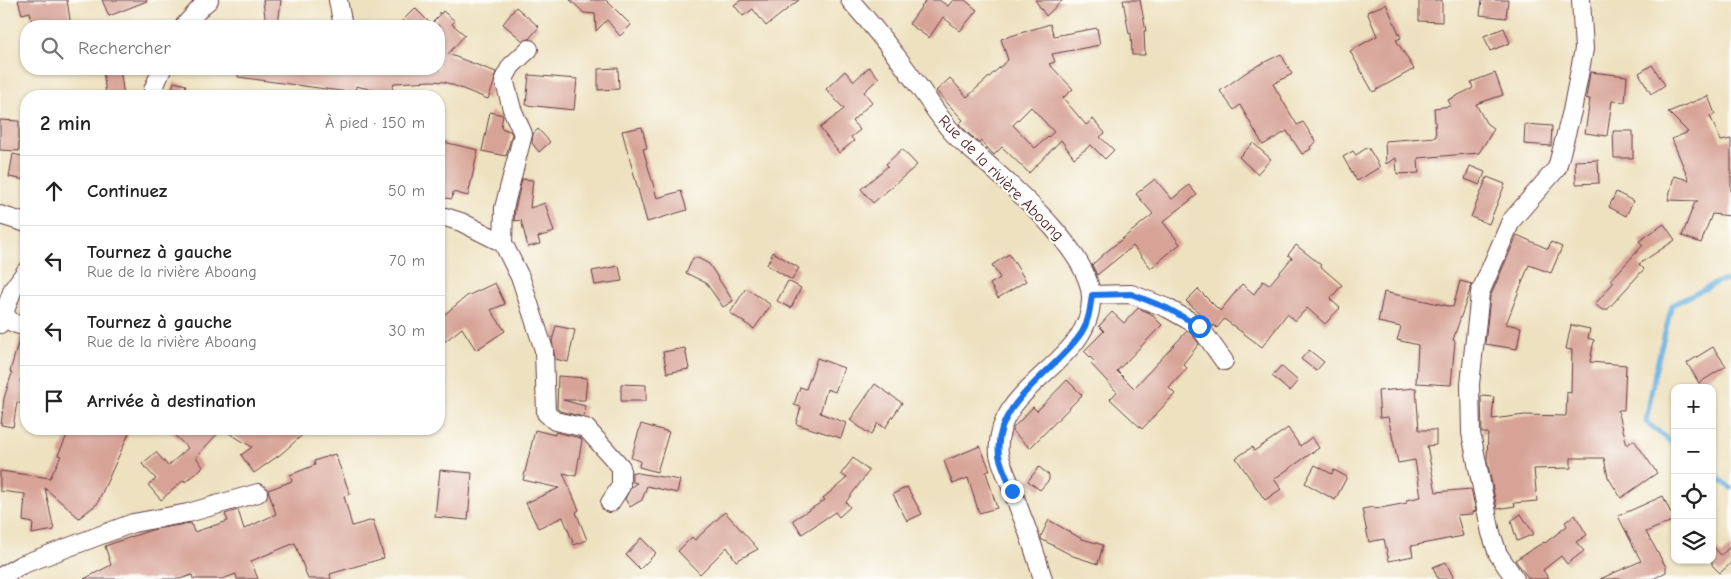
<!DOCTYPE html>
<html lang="fr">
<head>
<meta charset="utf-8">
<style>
	:root { --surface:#fff; --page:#f6f6f6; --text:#222; --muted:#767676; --line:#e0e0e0 }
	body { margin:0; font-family:"Comic Neue",sans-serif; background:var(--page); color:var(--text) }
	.controls { position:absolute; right:15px; bottom:15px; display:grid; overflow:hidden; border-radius:10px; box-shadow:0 1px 4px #0004 }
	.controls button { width:45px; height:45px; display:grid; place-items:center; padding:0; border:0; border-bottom:1px solid var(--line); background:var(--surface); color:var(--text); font:25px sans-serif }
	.stop { position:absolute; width:15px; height:15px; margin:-11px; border:4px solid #1a73e8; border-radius:50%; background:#fff }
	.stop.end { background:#1a73e8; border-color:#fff; box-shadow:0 1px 5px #0008 }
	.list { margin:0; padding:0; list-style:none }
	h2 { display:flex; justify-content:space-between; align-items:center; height:65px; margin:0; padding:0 20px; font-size:21px }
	h2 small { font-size:16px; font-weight:400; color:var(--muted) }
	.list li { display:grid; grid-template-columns:32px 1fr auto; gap:15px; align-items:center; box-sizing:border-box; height:70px; padding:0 20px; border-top:1px solid var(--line) }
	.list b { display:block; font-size:19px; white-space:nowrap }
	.list p { margin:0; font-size:16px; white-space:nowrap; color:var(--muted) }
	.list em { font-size:16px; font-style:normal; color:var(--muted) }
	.icon { flex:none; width:28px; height:28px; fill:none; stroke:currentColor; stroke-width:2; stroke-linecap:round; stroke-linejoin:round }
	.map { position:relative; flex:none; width:1731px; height:579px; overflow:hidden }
	.search { position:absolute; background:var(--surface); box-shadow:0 1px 4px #0004; left:20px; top:20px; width:425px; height:55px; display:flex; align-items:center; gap:12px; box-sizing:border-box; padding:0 18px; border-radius:20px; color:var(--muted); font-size:19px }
	.panel { position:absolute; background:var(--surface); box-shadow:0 1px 4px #0004; left:20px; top:90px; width:425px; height:345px; border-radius:20px }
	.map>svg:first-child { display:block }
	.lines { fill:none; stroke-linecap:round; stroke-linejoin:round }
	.stream { stroke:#67b1df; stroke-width:5 }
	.building { fill:#d7a396; fill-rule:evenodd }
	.minor-casing { stroke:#633c41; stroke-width:20 }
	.minor { stroke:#fff; stroke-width:18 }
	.route { stroke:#1a73e8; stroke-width:6 }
	.labels { text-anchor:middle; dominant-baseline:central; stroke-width:4.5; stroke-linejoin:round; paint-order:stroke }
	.street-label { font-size:16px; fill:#4a1f2b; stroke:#fdfcf7 }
</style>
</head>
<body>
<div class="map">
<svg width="1731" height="579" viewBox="0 0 1731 579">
	<rect width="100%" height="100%" fill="#fdfcf7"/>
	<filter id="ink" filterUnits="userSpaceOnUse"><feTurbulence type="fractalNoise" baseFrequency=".02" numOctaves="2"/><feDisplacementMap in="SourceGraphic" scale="10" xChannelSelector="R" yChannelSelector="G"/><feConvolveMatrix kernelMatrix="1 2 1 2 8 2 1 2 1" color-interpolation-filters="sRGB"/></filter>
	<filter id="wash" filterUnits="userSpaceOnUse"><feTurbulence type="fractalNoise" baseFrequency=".0096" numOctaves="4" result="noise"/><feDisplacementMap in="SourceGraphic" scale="20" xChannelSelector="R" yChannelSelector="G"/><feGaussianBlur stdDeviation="1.12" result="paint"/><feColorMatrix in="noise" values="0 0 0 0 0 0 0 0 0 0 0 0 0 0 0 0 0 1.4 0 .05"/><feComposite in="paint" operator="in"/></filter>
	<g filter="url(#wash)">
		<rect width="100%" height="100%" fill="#eee1c0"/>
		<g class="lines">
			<!-- stream -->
			<path class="stream" d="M1675,445L1646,422L1655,372L1672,305L1720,281L1731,280
				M1712,474L1731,488"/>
		</g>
		<g id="blocks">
			<!-- building -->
			<path class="building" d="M18,0H67L71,26H33L30,12L22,14Z
				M102,0H147V1L109,16Z
				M263,0H281L278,26H266Z
				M570,0H606L631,25L620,36L607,20L596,31L595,14L584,13Z
				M741,0H799L766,26L753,9L743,16L734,5Z
				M926,0H939L948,6L953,0H965L977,10L960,31L943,17L929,38L909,24Z
				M1035,0H1063L1046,16Z
				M1123,0H1140L1146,31H1144L1145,55H1132L1131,33L1129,34Z
				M1419,0H1442V22L1419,21Z
				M1482,0H1508L1506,18L1480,15Z
				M1386,4L1401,38L1396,40L1414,69L1373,92L1350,51L1377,36L1367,12Z
				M516,7L539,27L529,39L523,41L503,24Z
				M415,8L431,24L439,16V12L441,14L443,11L455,21L452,24L465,35L448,54L496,72L494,83L488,99L445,82L431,81L394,83L391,94L356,86L355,93L238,77L239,69H308L307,73L338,74L339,69H439V26H397Z
				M1050,24L1054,36L1097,28L1100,45L1052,54L1055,62L1049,64L1073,89L1063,98L1086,125L1093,119L1105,133L1100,137L1114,150L1105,159L1091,145L1074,158L1061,140L1029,173L1002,147L994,155L981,141L979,143L970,135L959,124L963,120L936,91L950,78L967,97L1008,60L1001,39ZM1031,107L1054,132L1035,148L1013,125Z
				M1504,28L1510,43L1490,51L1484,36Z
				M1281,54L1292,74L1273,84L1297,125L1303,122L1316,142L1310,147L1311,149L1302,154L1287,131L1263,145L1240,105L1234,110L1220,91L1251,69Z
				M1652,65L1665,85L1651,94L1639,73Z
				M869,67L879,78L864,92L872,102L852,121L860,130L851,137L854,141L839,153L820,128L844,109L826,89L845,71L854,81Z
				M618,68L619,89L598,90V69Z
				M103,69H120L124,96H106Z
				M1590,72L1627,76L1625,102L1612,101L1607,136L1585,133L1590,99L1586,98Z
				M1495,73L1503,95L1476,104L1486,123L1494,129L1479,153L1418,158L1419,173L1397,174L1396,158L1386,164L1385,141L1436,137L1434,108L1451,106L1448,100L1473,88L1471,82Z
				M529,75L577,79L574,110L526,105Z
				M174,82L186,85L182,96H170Z
				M1708,96L1715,114L1710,116L1721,141L1731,139V216L1712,214L1701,243L1682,236L1694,204L1698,201L1668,200L1674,176L1689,180L1672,139L1688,132L1668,112Z
				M490,112L503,115L501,128L510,131L512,134L506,156L482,151Z
				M0,120L19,121V151L0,150Z
				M1525,124L1552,126L1551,146L1524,144Z
				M642,127L647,148L643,149L657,198L681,191L687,210L647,222L622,131Z
				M538,129L550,142L539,152L532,143L533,134Z
				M1613,131H1633V158H1614Z
				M439,141L478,150L468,196L453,192L452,199L439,197Z
				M1253,143L1271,159L1257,174L1239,157Z
				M1368,147L1380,167L1357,181L1343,157L1353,151L1356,155Z
				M902,149L917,165L873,203L861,189L888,166L886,164Z
				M13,154L26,157V180L9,177Z
				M1598,160L1599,183L1576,184L1575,161Z
				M1470,166L1485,172L1480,185L1465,179Z
				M1487,177L1505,184L1489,224L1471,217Z
				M522,179L533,180L530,208L545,203L554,232L538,237L540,244L528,247L521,220L514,221L515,209Z
				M1155,179L1172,199L1189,185L1197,195L1163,222L1180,244L1151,268L1133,246L1097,275L1092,265L1105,253L1153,214L1136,194Z
				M1616,192L1633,201L1626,216L1609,207Z
				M1664,224L1675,240L1639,264L1644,269L1607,310H1602L1595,304L1614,282L1611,280L1643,245L1639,241Z
				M1517,235L1548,249L1551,242L1562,247L1551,273L1529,265L1506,324L1521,327L1517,349L1485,344L1490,297Z
				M1296,245L1321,265L1320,266L1342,285L1330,299L1340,308L1325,324L1307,308L1295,321L1287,314L1262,347L1224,319L1217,328L1214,325L1213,327L1207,320L1186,301L1198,289L1220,311L1242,284L1254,294L1263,281L1269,285L1292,258L1288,255Z
				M773,252L799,268L792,280L767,265Z
				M1009,254L1026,281L998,298L990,284L1000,278L992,265Z
				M693,258H698L709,264L733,301L723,307L706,283L686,273Z
				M619,266L622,281L595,285L592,271Z
				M788,281L801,288L791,308L777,301Z
				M1460,281L1472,284L1453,340L1455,341L1451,385L1416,383L1418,345L1397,340L1401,327L1378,322L1384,292L1453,307Z
				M495,283L505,304L491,310L505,331L476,350L462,328L439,346V319L467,296Z
				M746,288L771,305L754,329L730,313Z
				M1138,308L1150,313L1162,325L1117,371L1134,388L1187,331L1192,334L1199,344L1183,364L1187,368L1169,388L1175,394L1142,429L1110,399L1117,392L1091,364L1094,361L1084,351L1104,331L1099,326L1112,312L1124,323Z
				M1571,325L1590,329L1588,338L1594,340L1590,362L1626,365L1624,410H1618L1627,445L1634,440L1657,473L1621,498L1608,477L1604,458H1571V468L1534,469L1537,501L1514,503L1515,506L1497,509L1487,460L1488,433H1482V432L1481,396L1494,397L1492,419L1525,415L1566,416L1567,392L1571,393L1572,350L1566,349Z
				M556,326L575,330L568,362L555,359L552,341Z
				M20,336H26V364L20,381L26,383V406L17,402L13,427L1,425L4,398L12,373L10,372Z
				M1713,347L1726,366L1699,383L1687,363Z
				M685,348L689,369L667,373L663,352Z
				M1309,350L1324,362L1316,371L1301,359Z
				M817,358L844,368L835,392L827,389L820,413L846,423L841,438L796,424L801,407L794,405L800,387L806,389Z
				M1281,366L1298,381L1289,391L1272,376Z
				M558,376L587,378L585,400H563L585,406L584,417L560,411L557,408Z
				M1067,380L1082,395L1030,448L1012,431L1014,427L1033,407L1037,411Z
				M621,384L646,385V401H621Z
				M875,384L902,403L885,428L878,423L871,435L850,420Z
				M1416,388L1419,430H1436V445L1427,446L1436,492L1471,489L1476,511L1473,512V514L1457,515L1463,536L1411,546L1413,556L1389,561L1384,539L1369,542L1362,509L1374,507L1375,509L1407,503L1406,500L1421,497L1415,460L1398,463L1388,417L1380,418L1378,391Z
				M641,424L669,432L657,472L639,467L640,461L631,458Z
				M1288,428L1300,446L1312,437L1319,448L1274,479L1281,489L1265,500L1236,458L1252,447L1254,451Z
				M70,429H131L97,504L79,518L45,488L54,530L32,534L33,523L23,521L25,494L0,491V471L50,478L61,456L58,455Z
				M168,429H309L281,454L254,473L241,455L252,447L222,429L196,457L203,467L185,482L184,480L161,500L148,485L156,479L142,464L156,452L168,466L188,448Z
				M535,430L555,435V432L580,438L582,440L576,476L563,473L579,510L576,512L587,540L574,545L563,517L538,528L526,503L559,488L523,480Z
				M980,446L990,470L986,472L997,508L979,513L968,478L953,484L944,461Z
				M335,454L350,494L344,496L352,526L373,520L384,558L330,574L331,579H308L295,543L251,561L258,579H237L236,574L222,579H193L192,575L180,579H84L111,565L105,546L151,530L191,523L194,532L228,521L225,514L238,510L244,529L276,514L268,490L292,481L290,475L315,465L314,461Z
				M853,458L869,471L846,502L850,507L839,517L835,512L802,534L793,520L825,500L823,498L847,478L841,474Z
				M1315,465L1332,474L1334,470L1347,477L1335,500L1305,483Z
				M1039,467L1049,475V480L1040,490L1028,481Z
				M440,470L472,473L468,520L435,517Z
				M632,472L680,480L677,493L647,486L642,500L630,507L625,499L631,487L637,483L632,482Z
				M907,487L922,514L907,521L893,494Z
				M1663,496L1674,520L1646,532L1666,567V572L1653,579H1600L1641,561L1618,516Z
				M725,512L758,549L736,561L727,547L700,574L678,551L692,537L695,540Z
				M1521,514L1534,534L1517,541L1511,521Z
				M1575,515L1587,535L1576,542L1584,551L1567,564L1561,556L1543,570L1549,579H1529L1515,560L1544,542L1545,543L1567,526L1565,522Z
				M1049,520L1082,539L1103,545L1098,564L1073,556L1041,539V536Z
				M641,538L656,553L640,569L626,555Z
				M1712,545L1721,555L1731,546V563L1720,573L1712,565Z
				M1446,562L1454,579H1438L1433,567Z"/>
		</g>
	</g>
	<g filter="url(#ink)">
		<use href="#blocks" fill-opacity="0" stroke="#633c41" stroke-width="1"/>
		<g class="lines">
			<!-- minor casing -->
			<g class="minor-casing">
				<path id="minor" d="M338,0L343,26
					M850,0C873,26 894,52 914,80C927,97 938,116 952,132C961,142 973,151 983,160C1014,188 1090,253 1091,297C1093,364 992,384 999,454C1000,460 1003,466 1005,472C1011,486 1016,500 1021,514C1030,535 1036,557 1043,579
					M184,26L203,5L209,0
					M152,96L153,90L162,69
					M0,215L26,223
					M439,215L461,222L503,243L521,279L544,350L546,413L555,421L586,428L621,467V486L610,503
					M503,243L504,208L523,134L512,109L504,79L511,66L529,49
					M1091,295L1131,294L1167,308L1199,326L1224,361
					M4,312C10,323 15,325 26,326
					M0,324L13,289L26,271
					M0,577L21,565L133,523L188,513L258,493
					M1515,579L1498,554L1491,533L1471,433L1470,384L1480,293L1511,221L1557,168L1572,111L1584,49L1581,0"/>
			</g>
			<!-- minor -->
			<use href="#minor" class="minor"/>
		</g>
	</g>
	<g class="lines" filter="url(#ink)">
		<!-- route -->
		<path class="route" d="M1012,491C1008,479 1001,466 999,455C992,403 1058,370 1082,332C1089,321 1090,308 1092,295L1131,294L1167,308L1199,326"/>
	</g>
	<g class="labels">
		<!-- street labels -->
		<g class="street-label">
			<text transform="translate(1001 178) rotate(45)">Rue de la rivière Aboang</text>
		</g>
	</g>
</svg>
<div class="controls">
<button>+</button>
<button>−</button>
<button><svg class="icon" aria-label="locate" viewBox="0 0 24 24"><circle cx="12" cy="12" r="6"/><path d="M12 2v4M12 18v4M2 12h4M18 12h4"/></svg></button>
<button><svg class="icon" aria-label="layers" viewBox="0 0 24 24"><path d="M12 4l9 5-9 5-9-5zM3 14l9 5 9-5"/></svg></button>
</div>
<div class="stop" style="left:1199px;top:326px"></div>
<div class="stop end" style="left:1012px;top:491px"></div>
<div class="search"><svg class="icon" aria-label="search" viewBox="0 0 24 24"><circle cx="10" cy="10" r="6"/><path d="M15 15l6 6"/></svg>Rechercher</div>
<section class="panel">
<h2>2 min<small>À pied · 150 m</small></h2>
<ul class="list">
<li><svg class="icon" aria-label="ahead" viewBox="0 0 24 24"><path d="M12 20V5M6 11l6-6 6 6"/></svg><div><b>Continuez</b></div><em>50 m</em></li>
<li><svg class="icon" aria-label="left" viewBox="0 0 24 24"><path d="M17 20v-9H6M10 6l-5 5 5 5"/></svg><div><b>Tournez à gauche</b><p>Rue de la rivière Aboang</p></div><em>70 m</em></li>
<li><svg class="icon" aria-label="left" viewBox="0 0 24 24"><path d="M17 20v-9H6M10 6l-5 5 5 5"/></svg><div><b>Tournez à gauche</b><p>Rue de la rivière Aboang</p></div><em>30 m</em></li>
<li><svg class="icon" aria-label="arrive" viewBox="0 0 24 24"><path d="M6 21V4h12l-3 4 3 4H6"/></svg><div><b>Arrivée à destination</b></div></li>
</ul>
</section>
</div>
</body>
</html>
